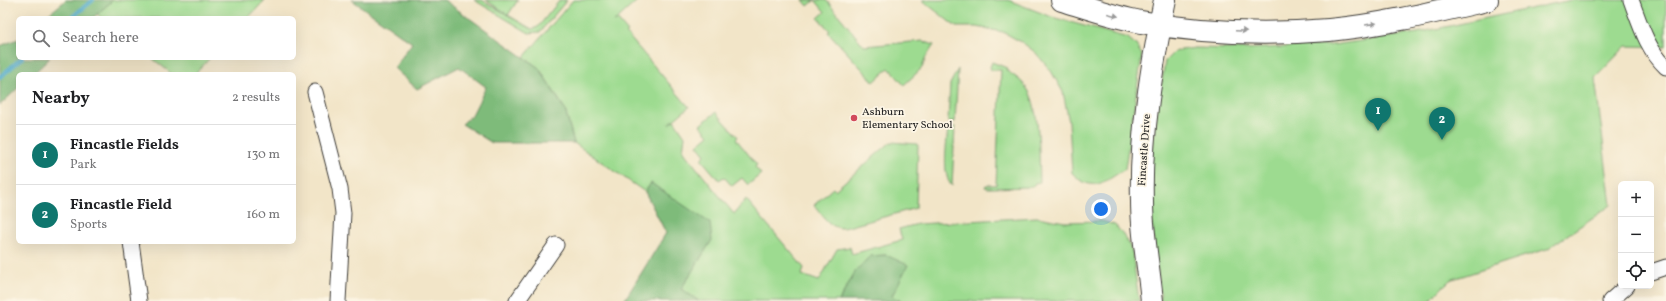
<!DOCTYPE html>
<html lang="en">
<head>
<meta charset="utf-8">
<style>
	:root { --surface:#fff; --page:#f6f6f6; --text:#202124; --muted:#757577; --line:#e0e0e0; --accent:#0f766e }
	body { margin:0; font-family:Vollkorn,serif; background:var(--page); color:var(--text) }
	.controls { position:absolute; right:12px; bottom:12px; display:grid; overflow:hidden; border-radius:6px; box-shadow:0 4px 16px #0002 }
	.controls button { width:36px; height:36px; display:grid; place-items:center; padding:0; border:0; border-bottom:1px solid var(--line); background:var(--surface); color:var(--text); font:20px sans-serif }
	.you { position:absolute; left:1101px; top:209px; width:14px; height:14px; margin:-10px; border:3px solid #fff; border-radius:50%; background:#1a73e8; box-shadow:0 0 0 6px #1a73e833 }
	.badge { display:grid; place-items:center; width:26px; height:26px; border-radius:50%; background:var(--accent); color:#fff; font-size:13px; font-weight:700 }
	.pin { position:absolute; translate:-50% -33px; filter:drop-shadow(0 1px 2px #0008) }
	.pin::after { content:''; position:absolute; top:21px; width:14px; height:12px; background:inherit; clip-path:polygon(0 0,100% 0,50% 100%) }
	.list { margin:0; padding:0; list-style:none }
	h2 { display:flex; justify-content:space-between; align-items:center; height:52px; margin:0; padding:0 16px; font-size:17px }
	h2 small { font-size:13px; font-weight:400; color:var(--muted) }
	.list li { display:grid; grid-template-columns:26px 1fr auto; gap:12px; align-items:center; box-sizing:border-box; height:60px; padding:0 16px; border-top:1px solid var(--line) }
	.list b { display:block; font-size:15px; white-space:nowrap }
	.list p { margin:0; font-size:13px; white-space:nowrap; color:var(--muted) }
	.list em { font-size:13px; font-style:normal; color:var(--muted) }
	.icon { flex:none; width:22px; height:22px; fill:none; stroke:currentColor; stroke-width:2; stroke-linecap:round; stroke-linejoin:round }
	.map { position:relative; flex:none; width:1666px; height:301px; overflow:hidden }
	.search { position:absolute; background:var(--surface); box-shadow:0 4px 16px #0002; left:16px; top:16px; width:280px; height:44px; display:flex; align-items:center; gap:10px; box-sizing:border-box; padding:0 14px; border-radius:6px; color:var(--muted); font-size:15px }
	.panel { position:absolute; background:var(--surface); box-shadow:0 4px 16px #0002; left:16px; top:72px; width:280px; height:172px; border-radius:6px }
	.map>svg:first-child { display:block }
	.green { fill:#9ddb90; stroke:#5c7c56 }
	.forest { fill:#7ebb7a; stroke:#4d6c4b }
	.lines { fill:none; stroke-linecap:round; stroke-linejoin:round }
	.stream { stroke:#4ba9ca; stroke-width:4.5 }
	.street-casing { stroke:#3c3a36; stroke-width:17 }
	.secondary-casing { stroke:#3c3a36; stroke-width:24 }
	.street { stroke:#fff; stroke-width:15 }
	.secondary { stroke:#fff; stroke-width:22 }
	.oneway { fill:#999 }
	.poi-dot { fill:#d1495b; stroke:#fcf5e5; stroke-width:1.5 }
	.labels { text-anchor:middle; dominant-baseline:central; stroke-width:3.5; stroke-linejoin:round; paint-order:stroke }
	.poi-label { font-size:11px; fill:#1c1c1c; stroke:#fcf5e5; text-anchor:start }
	.street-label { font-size:11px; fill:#1c1c1c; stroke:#fcf5e5 }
</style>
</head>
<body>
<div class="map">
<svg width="1666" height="301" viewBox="0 0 1666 301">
	<rect width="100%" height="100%" fill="#fcf5e5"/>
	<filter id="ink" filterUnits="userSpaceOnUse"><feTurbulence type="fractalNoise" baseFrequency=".025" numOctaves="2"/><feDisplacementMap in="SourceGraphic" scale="8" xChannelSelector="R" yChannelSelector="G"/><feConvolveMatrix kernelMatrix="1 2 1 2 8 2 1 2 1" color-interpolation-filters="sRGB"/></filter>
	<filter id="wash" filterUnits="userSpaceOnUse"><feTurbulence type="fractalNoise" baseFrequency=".012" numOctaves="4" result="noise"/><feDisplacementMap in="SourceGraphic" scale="16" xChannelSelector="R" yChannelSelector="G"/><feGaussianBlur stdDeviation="0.9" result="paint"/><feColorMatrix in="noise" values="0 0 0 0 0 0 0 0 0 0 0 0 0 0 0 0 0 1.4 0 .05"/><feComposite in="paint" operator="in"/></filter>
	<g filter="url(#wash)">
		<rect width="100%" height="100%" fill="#f2e5c8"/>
		<!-- green -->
		<path class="green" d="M113,0H265L248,18H102L97,14Z
			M474,0H482L532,29L538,27L560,0H567L540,32L529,33Z
			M486,0H518L508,15Z
			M573,0H638L614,22L618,20L628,32L626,33L689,107L669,124L674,120L685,136L683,151L734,214L746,199L804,268L802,275L819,281L837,249L850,247L852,254L902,240L899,229L918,224L1037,217L1065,222L1102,221L1115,225L1126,238L1132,251L1139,301H901L891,297L886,255L870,256L855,272L839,301H699L681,289L712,240L651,183L645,192L574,143L565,109L539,68L524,57Z
			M803,0H826L864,46L923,41L934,45L926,57L922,68L904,85L889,68L874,82L828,32L830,31L818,18L825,12L815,0L808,6Z
			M922,0H1008L1052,17L1128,38L1136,45L1142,55L1125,169C1104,182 1093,194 1072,173L1069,122L1063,92L1051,71L1036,53L1023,43L1003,32L977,27H956Z
			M1571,0H1666V47L1626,46L1595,78L1611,205L1547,249L1450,280L1429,301H1161L1152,227L1149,165L1165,61L1175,51L1195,48L1242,49L1332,45L1417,33Z
			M152,58H210L195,74H172Z
			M992,62L1007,68L1006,70C1015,77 1022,80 1028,90C1040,108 1039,160 1040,182L1035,183L1032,187L988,188L985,187L986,185H996L1001,70H991L990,67Z
			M958,69L955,122L948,121L950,84Z
			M716,112L738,137L736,139L757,165L755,167L761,174L748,185L742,178L732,186L724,177L719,180L701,159L705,155L697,145L709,135L700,125Z
			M948,127H955L952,186C941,176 947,142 948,127Z
			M891,142L917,144L918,146L916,208L844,228C829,229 822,214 814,205L833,188L835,190Z"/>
		<!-- forest -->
		<path class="forest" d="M66,0H113L93,18H44Z
			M352,0H444L539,68L565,110L574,143H492L462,124L472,115L486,87L459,67L417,89L394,68L412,43Z
			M18,39V58H50L33,74H18V88L0,105V46Z
			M651,183L710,223L712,240L681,289L699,301H624L666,233L645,192Z
			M886,255L908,265L892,296L901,301H839L855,272L870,256Z"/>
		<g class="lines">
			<!-- stream -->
			<path class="stream" d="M71,18L93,0
				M0,77L22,58"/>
		</g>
	</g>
	<g filter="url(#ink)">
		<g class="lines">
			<!-- street casing -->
			<g class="street-casing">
				<path id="street" d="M1631,0C1640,24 1647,49 1666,67
					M315,92L340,189L343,213L338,301
					M131,242L139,301
					M1651,272L1666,267
					M517,301L556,245
					M1610,301L1627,286"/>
			</g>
			<!-- secondary casing -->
			<g class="secondary-casing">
				<path id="secondary" d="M1062,0C1088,8 1114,17 1141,22C1202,33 1267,35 1329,30C1382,25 1435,12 1487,0
					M1152,301C1149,268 1142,235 1142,202C1140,135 1152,65 1165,0"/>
			</g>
			<!-- street -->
			<use href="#street" class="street"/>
			<!-- secondary -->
			<use href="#secondary" class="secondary"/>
		</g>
		<!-- one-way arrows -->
		<defs><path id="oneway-solid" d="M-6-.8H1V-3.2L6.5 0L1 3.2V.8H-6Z"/></defs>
		<g class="oneway">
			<use href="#oneway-solid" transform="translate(1113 15) rotate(14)"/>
			<use href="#oneway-solid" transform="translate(1371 24) rotate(-9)"/>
			<use href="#oneway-solid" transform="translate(1241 31) rotate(3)"/>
		</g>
	</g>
	<!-- markers -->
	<circle class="poi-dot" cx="854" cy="118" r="4"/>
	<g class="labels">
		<!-- poi labels -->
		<g class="poi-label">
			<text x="862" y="112">Ashburn<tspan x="862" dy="13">Elementary School</tspan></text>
		</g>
		<!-- street labels -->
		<g class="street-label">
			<text transform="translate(1145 150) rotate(-86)">Fincastle Drive</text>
		</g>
	</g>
</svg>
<div class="controls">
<button>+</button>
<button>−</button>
<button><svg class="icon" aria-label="locate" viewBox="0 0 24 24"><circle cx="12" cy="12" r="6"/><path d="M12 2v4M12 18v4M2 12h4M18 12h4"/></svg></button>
</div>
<div class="you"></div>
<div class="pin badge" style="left:1378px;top:131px">1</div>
<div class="pin badge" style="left:1442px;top:140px">2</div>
<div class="search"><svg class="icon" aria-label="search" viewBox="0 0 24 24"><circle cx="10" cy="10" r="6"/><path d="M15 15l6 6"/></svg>Search here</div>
<section class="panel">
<h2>Nearby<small>2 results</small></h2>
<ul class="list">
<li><span class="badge">1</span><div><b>Fincastle Fields</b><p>Park</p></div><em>130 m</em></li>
<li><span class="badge">2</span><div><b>Fincastle Field</b><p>Sports</p></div><em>160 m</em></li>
</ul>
</section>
</div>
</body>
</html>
